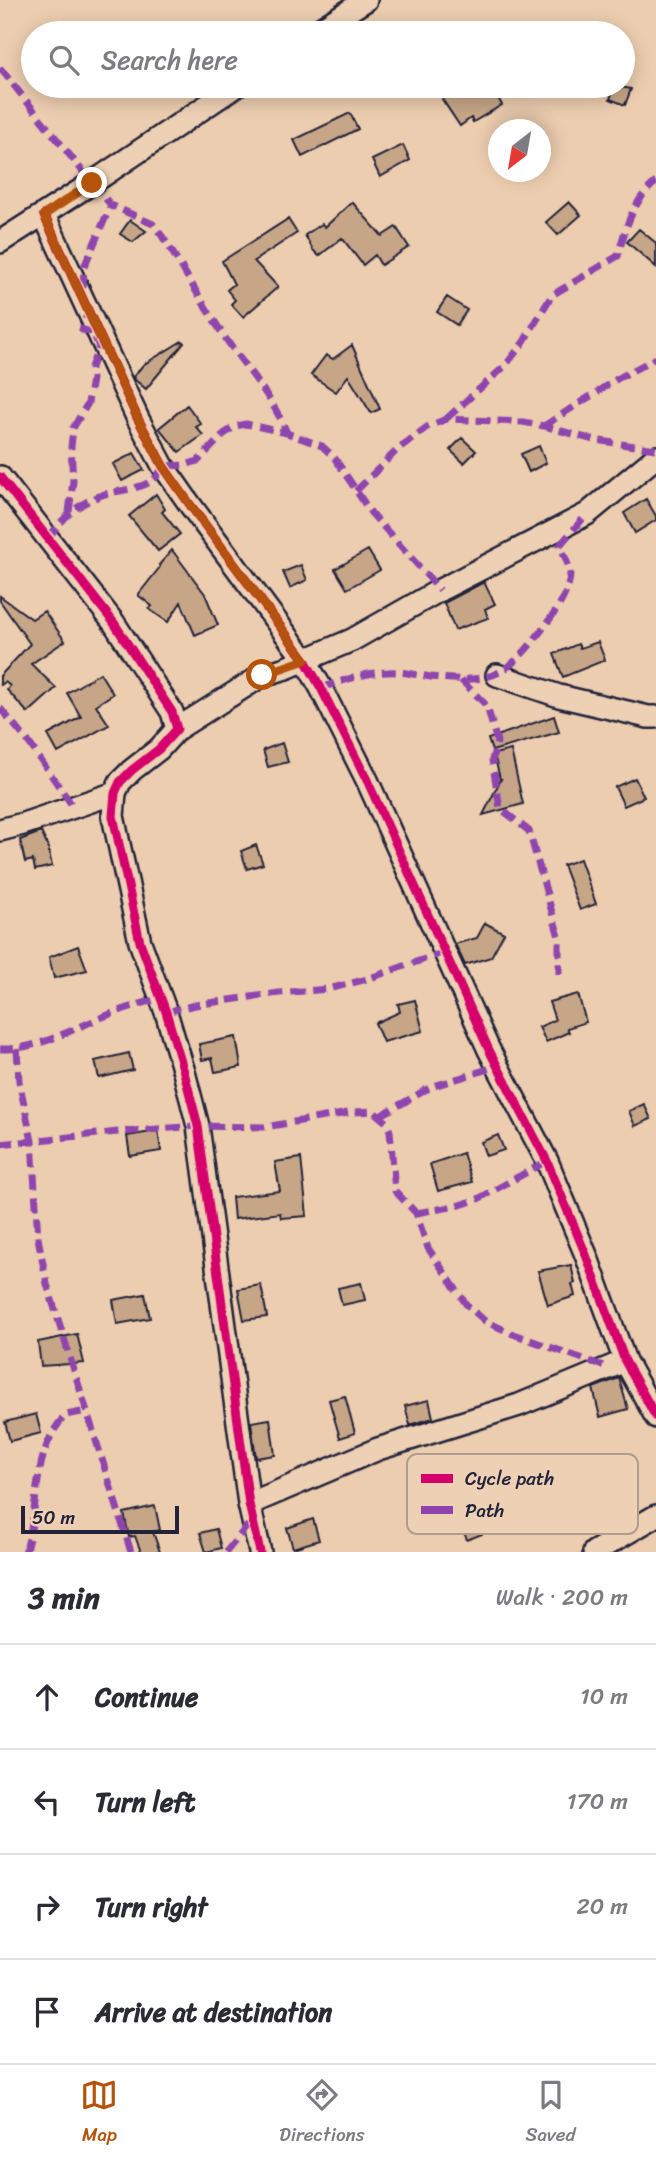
<!DOCTYPE html>
<html lang="en">
<head>
<meta charset="utf-8">
<style>
	:root { --surface:#fff; --page:#f2f2f3; --text:#2b2b33; --muted:#7c7c81; --line:#e1e1e2; --accent:#b45309 }
	body { margin:0; font-family:Sriracha,sans-serif; background:var(--page); color:var(--text) }
	.compass { position:absolute; left:488px; top:119px; width:63px; height:63px; border-radius:50%; background:var(--surface); box-shadow:0 4px 18px #0003; rotate:211deg }
	.scale { position:absolute; left:21px; bottom:18px; width:158px; box-sizing:border-box; padding-left:7px; border:4px solid #22223b; border-top:0; font-size:19px; line-height:24px; white-space:nowrap; color:#22223b; -webkit-text-stroke:5px #eed1b5; paint-order:stroke }
	.stop { position:absolute; width:21px; height:21px; margin:-16px; border:5px solid #b45309; border-radius:50%; background:#fff }
	.stop.end { background:#b45309; border-color:#fff; box-shadow:0 2px 7px #0008 }
	.list { margin:0; padding:0; list-style:none }
	h2 { display:flex; justify-content:space-between; align-items:center; height:91px; margin:0; padding:0 28px; font-size:30px }
	h2 small { font-size:23px; font-weight:400; color:var(--muted) }
	.list li { display:grid; grid-template-columns:46px 1fr auto; gap:21px; align-items:center; box-sizing:border-box; height:105px; padding:0 28px; border-top:2px solid var(--line) }
	.list b { display:block; font-size:26px; white-space:nowrap }
	.list em { font-size:23px; font-style:normal; color:var(--muted) }
	.icon { flex:none; width:38px; height:38px; fill:none; stroke:currentColor; stroke-width:2; stroke-linecap:round; stroke-linejoin:round }
	.map { position:relative; flex:none; width:656px; height:1552px; overflow:hidden }
	.search { position:absolute; background:var(--surface); box-shadow:0 4px 18px #0003; left:21px; right:21px; top:21px; height:77px; display:flex; align-items:center; gap:18px; box-sizing:border-box; padding:0 24px; border-radius:38px; color:var(--muted); font-size:26px }
	.sheet { height:511px; background:var(--surface) }
	nav { display:flex; justify-content:space-around; align-items:center; box-sizing:border-box; height:98px; border-top:2px solid var(--line); background:var(--surface); font-size:19px; color:var(--muted) }
	nav a { display:grid; justify-items:center; gap:4px }
	nav .on { color:var(--accent) }
	.map>svg:first-child { display:block }
	.building { fill:#c7a687; stroke:#22223b; stroke-width:2 }
	.lines { fill:none; stroke-linecap:round; stroke-linejoin:round }
	.street-casing { stroke:#22223b; stroke-width:26 }
	.street { stroke:#eed1b5; stroke-width:21 }
	.quiet { stroke:#8e44ad; stroke-width:7; stroke-dasharray:14 7; stroke-linecap:butt }
	.cycleway-casing { stroke:#eed1b5; stroke-width:13 }
	.cycleway { stroke:#d6006c; stroke-width:9 }
	.route { stroke:#b45309; stroke-width:9 }
	.key { fill:#eed1b5; stroke:#b19c90; stroke-width:2 }
	.key-label { font-size:19px; fill:#22223b }
</style>
</head>
<body>
<div class="map">
<svg width="656" height="1552" viewBox="0 0 656 1552">
	<rect width="100%" height="100%" fill="#eccdaf"/>
	<filter id="ink" filterUnits="userSpaceOnUse"><feTurbulence type="fractalNoise" baseFrequency=".0143" numOctaves="2"/><feDisplacementMap in="SourceGraphic" scale="14" xChannelSelector="R" yChannelSelector="G"/><feConvolveMatrix kernelMatrix="1 2 1 2 8 2 1 2 1" color-interpolation-filters="sRGB"/></filter>
	<g filter="url(#ink)">
		<!-- building -->
		<path class="building" d="M464,86H491L502,105L473,122L471,118L460,126L442,99Z
			M615,86L631,89L625,105L610,99Z
			M350,113L358,129L302,157L294,140Z
			M403,145L410,160L380,177L372,160Z
			M352,202L382,236L396,227L409,247L381,265L375,255L363,265L342,238L319,256L313,250L305,235L322,224L325,227Z
			M569,202L581,215L558,235L546,222Z
			M288,219L297,233L254,261L278,287L243,317L231,304L235,300L227,290L234,284L222,261Z
			M130,220L146,231L133,242L120,234Z
			M639,229L656,243V267L627,242Z
			M447,297L467,310L457,325L437,312Z
			M182,341L184,343L146,389L134,379L133,377L143,365Z
			M352,345L380,409L371,413L348,376L336,392L311,375L326,355L333,359Z
			M187,405L201,424L196,427L203,435L179,452L159,428Z
			M462,438L476,451L464,463L450,450Z
			M539,446L546,463L529,472L521,454Z
			M134,453L144,470L122,481L113,464Z
			M156,494L165,509L162,512L180,534L158,551L129,516Z
			M646,499L656,516V520L635,533L624,513Z
			M172,550L205,594L218,625L195,635L181,602L168,622L149,609L152,606L138,595L160,567L159,565Z
			M368,550L380,570L347,589L335,569Z
			M301,565L307,580L290,588L283,572Z
			M484,582L495,604L485,609L488,618L455,630L444,603Z
			M0,596L32,619L44,611L65,641L31,664L56,688L28,713L7,690L10,686L5,682L1,685L0,683V676L30,644L0,601Z
			M598,642L605,660L563,677L554,654L578,644L580,648Z
			M100,673L113,694L96,705L109,725L58,753L48,735L81,717L67,693Z
			M554,716L559,732L492,751L488,739Z
			M282,743L288,762L268,767L263,750Z
			M511,750L523,804L483,815L501,779H500L494,754Z
			M635,778L644,797L624,806L615,787Z
			M41,832L48,847L52,866L35,870L33,860L25,862L20,840Z
			M256,845L263,864L247,869L241,851Z
			M580,859L596,904L580,910L563,865Z
			M485,923L504,933L491,957L465,965L455,944L477,938Z
			M78,946L87,970L54,978L49,957Z
			M578,994L586,1022L567,1028L569,1032L546,1042L539,1027L555,1020L549,1002Z
			M415,1000L423,1031L383,1042L375,1023L400,1012L398,1004Z
			M236,1037L241,1067L215,1072L212,1058L202,1060L199,1044Z
			M129,1053L133,1070L99,1078L95,1061Z
			M644,1104L651,1119L635,1126L629,1111Z
			M158,1131L161,1151L130,1156L127,1136Z
			M498,1135L504,1150L486,1156L481,1142Z
			M463,1153L472,1182L438,1191L430,1164Z
			M301,1158L307,1216L281,1218L280,1213L234,1219L232,1197L280,1191L275,1162Z
			M571,1265L575,1283L572,1284L575,1296L548,1305L538,1271Z
			M361,1283L365,1300L342,1305L338,1288Z
			M261,1285L267,1317L244,1320L238,1289Z
			M145,1294L150,1318L117,1324L113,1300Z
			M77,1334L84,1363L41,1366L38,1342Z
			M619,1378L628,1409L600,1417L593,1388Z
			M345,1396L355,1433L340,1438L329,1400Z
			M429,1400L433,1418L410,1425L405,1406Z
			M36,1414L41,1433L10,1441L5,1422Z
			M270,1419L275,1455L256,1458L251,1422Z
			M155,1506L160,1530L153,1532L160,1552H141L135,1536L129,1537L124,1513Z
			M471,1508L482,1534L467,1540L457,1514Z
			M313,1519L319,1540L293,1548L287,1528Z
			M216,1529L221,1548L206,1552L200,1533Z"/>
		<g class="lines">
			<!-- street casing -->
			<g class="street-casing">
				<path id="street" d="M314,33L366,0
					M44,215L138,419L163,466L191,506L305,660L321,688L367,780L489,1050L547,1161L586,1255L625,1361L656,1417
					M0,242L92,183L236,86
					M0,477L114,623L172,712L177,729L159,749L132,770L120,782L115,793L113,816L140,942L166,1012L184,1072L198,1126L249,1504L260,1552
					M497,675L559,696L648,717H656
					M177,729L263,675L286,668L352,640L440,590L587,514L656,457
					M0,830L23,824L115,793
					M249,1504L378,1449L519,1405L625,1361
					M594,1552L656,1516"/>
			</g>
			<!-- street -->
			<use href="#street" class="street"/>
			<!-- quiet -->
			<path class="quiet" d="M0,68L92,183L111,205L153,224L162,236C185,271 205,308 228,342C250,373 272,397 287,433
				M83,288L84,267L111,205
				M446,419L505,366L523,343L552,295L618,256C625,229 633,200 656,182
				M544,426L617,379L656,358
				M356,491L398,449L427,427L446,419L523,422L544,426L594,440L656,449
				M69,512L73,481L71,447L73,428L88,403L92,379L91,367L99,347L93,332L82,330L88,311
				M48,539C62,518 77,504 102,495C116,490 142,490 154,479C158,476 161,470 163,466L185,465L198,461L224,434L236,426L246,424L287,433L322,446L334,457L371,513L440,590
				M461,680L487,706L497,742L492,760L500,808L529,831L559,937V974
				M321,688C343,681 365,672 388,672C402,671 417,675 431,677C496,685 509,674 547,623C557,610 569,592 570,575C570,566 563,553 560,545L587,514
				M0,708L27,740L74,808
				M166,1012L195,1005L279,993L329,989L367,979L445,952
				M0,1049C36,1050 66,1032 98,1019C119,1010 140,1004 161,998
				M17,1049L19,1081L32,1141L38,1238L47,1284L131,1552
				M380,1116L431,1087L498,1066
				M0,1144L118,1132L198,1126L265,1127L354,1112L373,1111L386,1122L390,1131L395,1191L416,1213L428,1248L466,1304L485,1321L513,1334L606,1367
				M416,1213L457,1206L478,1199L547,1161
				M25,1552C41,1507 30,1452 66,1415L87,1411
				M226,1552L253,1519"/>
			<!-- cycleway casing -->
			<g class="cycleway-casing">
				<path id="cycleway" d="M44,215L138,419L163,466L191,506L305,660L321,688L367,780L489,1050L547,1161L586,1255L625,1361L656,1417
					M0,477L114,623L172,712L177,729L159,749L132,770L120,782L115,793L113,816L140,942L166,1012L184,1072L198,1126L249,1504L260,1552"/>
			</g>
			<!-- cycleway -->
			<use href="#cycleway" class="cycleway"/>
		</g>
	</g>
	<g class="lines" filter="url(#ink)">
		<!-- route -->
		<path class="route" d="M92,183L44,215L138,419L163,466L191,506L305,660L262,675"/>
	</g>
	<!-- legend -->
	<rect x="407" y="1454" width="231" height="80" rx="10" class="key"/>
	<rect x="421" y="1474" width="32" height="9" fill="#d6006c"/>
	<rect x="421" y="1506" width="32" height="8" fill="#8e44ad"/>
	<g class="key-label">
		<text x="465" y="1485">Cycle path</text>
		<text x="465" y="1517">Path</text>
	</g>
</svg>
<svg class="compass" viewBox="-18 -18 36 36"><path d="M0-13l5 13h-10z" fill="#e53935"/><path d="M0 13l5-13h-10z" fill="#7c7c81"/></svg>
<div class="scale">50 m</div>
<div class="stop" style="left:262px;top:675px"></div>
<div class="stop end" style="left:92px;top:183px"></div>
<div class="search"><svg class="icon" aria-label="search" viewBox="0 0 24 24"><circle cx="10" cy="10" r="6"/><path d="M15 15l6 6"/></svg>Search here</div>
</div>
<section class="sheet">
<h2>3 min<small>Walk · 200 m</small></h2>
<ul class="list">
<li><svg class="icon" aria-label="ahead" viewBox="0 0 24 24"><path d="M12 20V5M6 11l6-6 6 6"/></svg><div><b>Continue</b></div><em>10 m</em></li>
<li><svg class="icon" aria-label="left" viewBox="0 0 24 24"><path d="M17 20v-9H6M10 6l-5 5 5 5"/></svg><div><b>Turn left</b></div><em>170 m</em></li>
<li><svg class="icon" aria-label="right" viewBox="0 0 24 24"><path d="M7 20v-9h11M14 6l5 5-5 5"/></svg><div><b>Turn right</b></div><em>20 m</em></li>
<li><svg class="icon" aria-label="arrive" viewBox="0 0 24 24"><path d="M6 21V4h12l-3 4 3 4H6"/></svg><div><b>Arrive at destination</b></div></li>
</ul>
</section>
<nav>
<a class="on"><svg class="icon" aria-label="map" viewBox="0 0 24 24"><path d="M3 6l6-2 6 2 6-2v14l-6 2-6-2-6 2zM9 4v14M15 6v14"/></svg>Map</a>
<a><svg class="icon" aria-label="directions" viewBox="0 0 24 24"><path d="M12 3l9 9-9 9-9-9zM9 14v-3h6M13 9l2 2-2 2"/></svg>Directions</a>
<a><svg class="icon" aria-label="saved" viewBox="0 0 24 24"><path d="M7 4h10v16l-5-4-5 4z"/></svg>Saved</a>
</nav>
</body>
</html>
